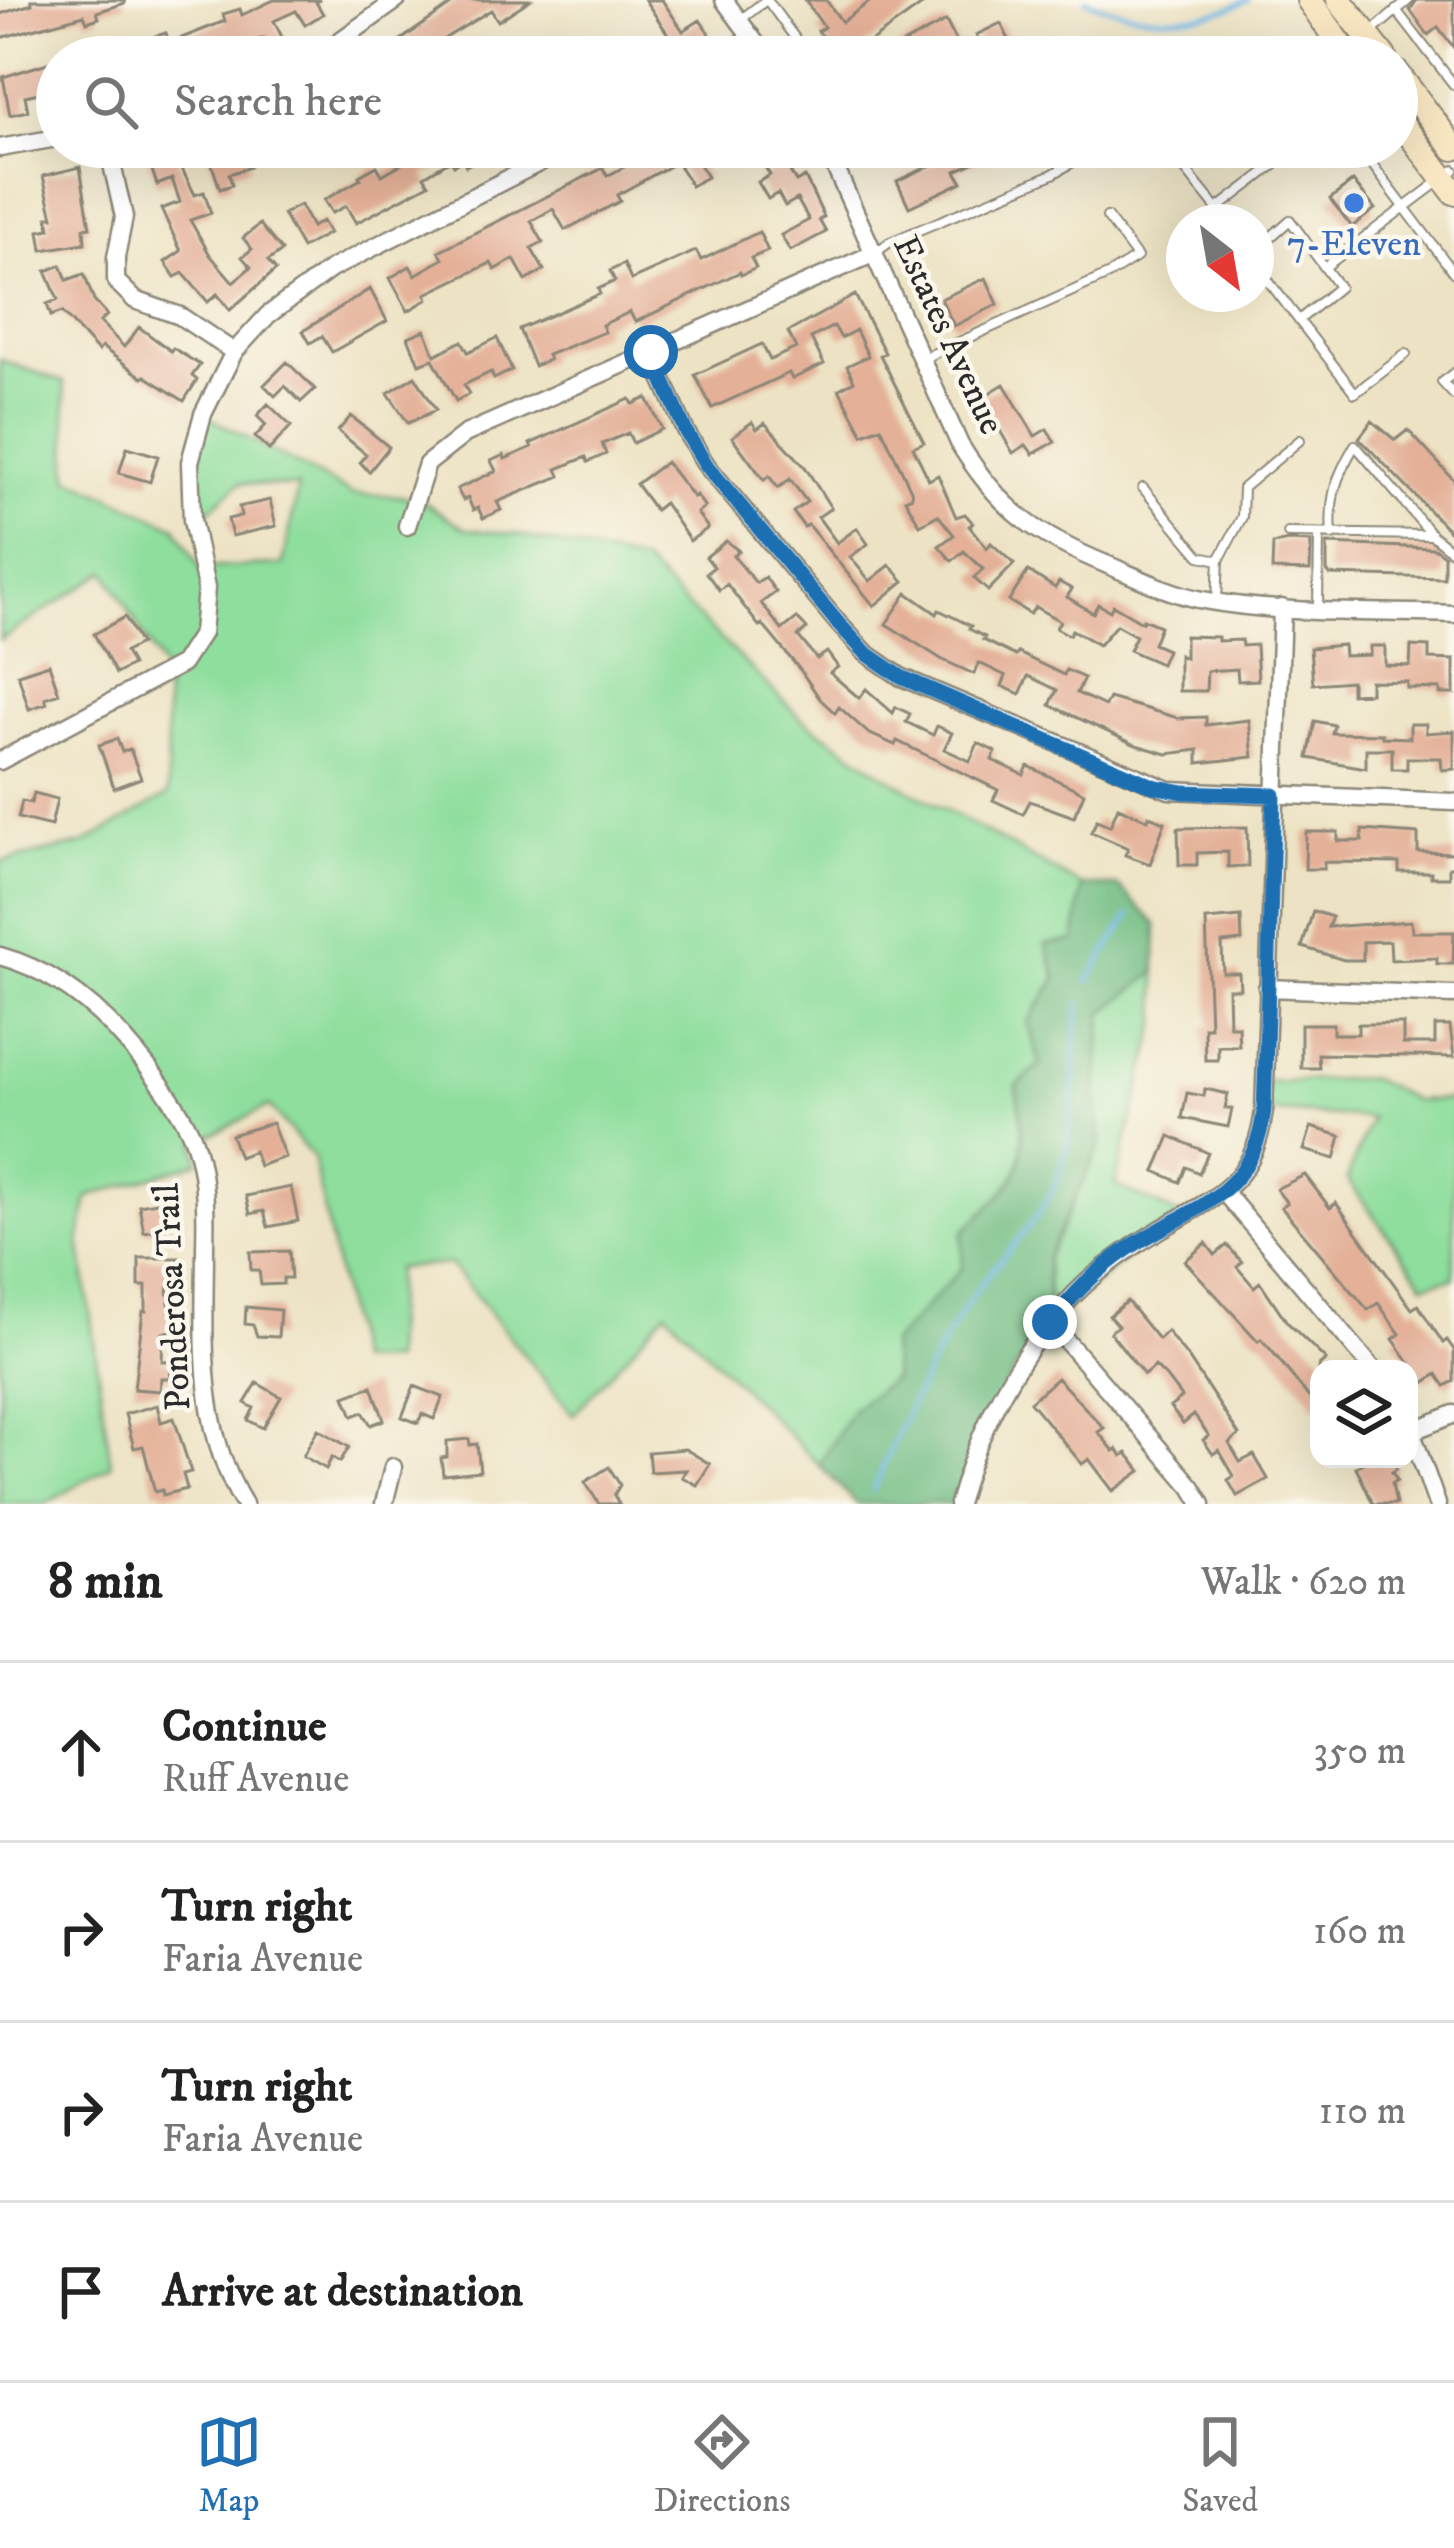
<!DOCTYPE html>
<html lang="en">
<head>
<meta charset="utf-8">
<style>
	:root { --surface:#fff; --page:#f6f6f6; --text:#222; --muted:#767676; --line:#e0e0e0; --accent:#1f6fb2 }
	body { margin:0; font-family:"IM FELL DW Pica",serif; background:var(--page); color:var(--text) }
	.controls { position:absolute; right:36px; bottom:36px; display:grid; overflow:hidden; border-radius:24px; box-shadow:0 12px 48px #0002 }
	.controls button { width:108px; height:108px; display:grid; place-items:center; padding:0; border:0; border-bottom:3px solid var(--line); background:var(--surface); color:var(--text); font:60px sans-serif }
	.compass { position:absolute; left:1166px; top:204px; width:108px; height:108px; border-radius:50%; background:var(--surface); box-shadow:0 12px 48px #0002; rotate:149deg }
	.stop { position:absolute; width:36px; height:36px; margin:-27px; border:9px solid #1f6fb2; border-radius:50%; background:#fff }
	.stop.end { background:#1f6fb2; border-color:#fff; box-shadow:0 3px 12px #0008 }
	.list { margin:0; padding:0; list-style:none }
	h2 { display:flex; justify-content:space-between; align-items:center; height:156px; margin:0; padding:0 48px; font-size:51px }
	h2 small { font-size:39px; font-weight:400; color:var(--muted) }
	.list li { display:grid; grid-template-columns:78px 1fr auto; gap:36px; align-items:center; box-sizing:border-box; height:180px; padding:0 48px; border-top:3px solid var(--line) }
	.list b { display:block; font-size:45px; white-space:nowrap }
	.list p { margin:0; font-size:39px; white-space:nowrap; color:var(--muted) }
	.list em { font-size:39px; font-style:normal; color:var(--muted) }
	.icon { flex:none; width:66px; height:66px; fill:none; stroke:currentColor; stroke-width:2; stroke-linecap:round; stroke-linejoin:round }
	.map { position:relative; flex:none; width:1454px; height:1504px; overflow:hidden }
	.search { position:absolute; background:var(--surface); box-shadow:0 12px 48px #0002; left:36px; right:36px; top:36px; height:132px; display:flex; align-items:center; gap:30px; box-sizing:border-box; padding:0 42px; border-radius:66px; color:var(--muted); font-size:45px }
	.sheet { height:876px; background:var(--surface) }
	nav { display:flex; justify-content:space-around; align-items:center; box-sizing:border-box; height:168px; border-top:3px solid var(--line); background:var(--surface); font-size:33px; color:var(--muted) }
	nav a { display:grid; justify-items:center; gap:6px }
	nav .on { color:var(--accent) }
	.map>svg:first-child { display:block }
	.green { fill:#8ede9d; stroke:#5c8464; stroke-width:3 }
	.forest { fill:#72bd84; stroke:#4e7458; stroke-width:3 }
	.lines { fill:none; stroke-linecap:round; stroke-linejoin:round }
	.stream { stroke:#6fb9e8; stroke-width:4.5 }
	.building { fill:#e4b098 }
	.lane-casing { stroke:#8c8778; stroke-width:12 }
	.street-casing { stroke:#8c8778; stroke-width:21 }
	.secondary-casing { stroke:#8c8778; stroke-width:28 }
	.lane { stroke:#fff; stroke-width:8 }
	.street { stroke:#fff; stroke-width:16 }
	.secondary { stroke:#f9e7c3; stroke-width:24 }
	.route { stroke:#1f6fb2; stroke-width:15 }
	.shop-dot { fill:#3f7fe0; stroke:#fbf7ec; stroke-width:4.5 }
	.labels { text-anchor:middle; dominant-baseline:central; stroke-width:9; stroke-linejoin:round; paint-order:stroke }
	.shop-label { font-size:36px; fill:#366cbe; stroke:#fbf7ec }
	.street-label { font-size:36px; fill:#2b2b2b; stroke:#fbf7ec }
</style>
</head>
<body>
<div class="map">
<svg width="1454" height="1504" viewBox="0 0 1454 1504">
	<rect width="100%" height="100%" fill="#fbf7ec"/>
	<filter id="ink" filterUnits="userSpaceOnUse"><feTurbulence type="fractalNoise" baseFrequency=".00833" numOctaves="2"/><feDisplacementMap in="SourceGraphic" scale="24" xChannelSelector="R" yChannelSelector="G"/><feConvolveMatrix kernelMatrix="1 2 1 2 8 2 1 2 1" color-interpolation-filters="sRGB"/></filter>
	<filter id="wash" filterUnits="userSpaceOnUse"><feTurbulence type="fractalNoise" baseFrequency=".004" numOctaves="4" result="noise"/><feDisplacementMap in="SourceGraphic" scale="48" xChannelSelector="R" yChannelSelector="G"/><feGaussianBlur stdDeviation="2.7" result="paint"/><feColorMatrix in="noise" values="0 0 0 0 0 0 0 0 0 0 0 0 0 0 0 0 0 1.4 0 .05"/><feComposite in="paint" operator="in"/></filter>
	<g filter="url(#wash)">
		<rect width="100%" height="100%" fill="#ede3c4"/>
		<!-- green -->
		<path class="green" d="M0,360L64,382L69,478L176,527L200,568L283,565L298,487L240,483L198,520L190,462L203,414L352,494L416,497L466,529L514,534L643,563L802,719L889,778L1082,886L1075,941L1046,944L1057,978L1028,1022L1040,1064L1016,1087C1031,1171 1022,1176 963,1232L962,1268L890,1345L894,1378L853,1409L819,1465L666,1311L573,1415L450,1264L396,1268L392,1361L356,1362L313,1157L269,1106L196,1143L199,1162L88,1197L80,1240L111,1465L46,1504H0V862L83,844L168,795L165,673L106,571L0,640Z
			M1156,972L1158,1020L1115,1185L1183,1217L1164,1227L1050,1322L1046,1260L1101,1143L1096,1099L1103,1013Z
			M1370,1078L1416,1101L1454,1099V1278L1424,1284L1347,1179L1371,1118L1264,1111V1082Z"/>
		<!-- forest -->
		<path class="forest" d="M1082,886H1118L1157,925L1156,972L1103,1013L1096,1099L1101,1143L1046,1260L1050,1322L1013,1372L958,1504H857L819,1465L853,1409L894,1378L890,1345L962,1268L963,1232C1022,1176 1031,1171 1016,1087L1040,1064L1028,1022L1057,978L1046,944L1075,941Z"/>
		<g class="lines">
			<!-- stream -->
			<path class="stream" d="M1086,0C1137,21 1199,26 1248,0
				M1088,981L1130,915
				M873,1491C900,1424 932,1354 973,1295C999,1258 1037,1225 1055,1184C1081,1128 1069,1062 1080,1003"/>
		</g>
		<g id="blocks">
			<!-- building -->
			<path class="building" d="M31,0H124L125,3L97,12L99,18L87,22L84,15L0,38V14L32,4Z
				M274,0H320L316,2L323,14L305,25L296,11L274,21L282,37L267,44L264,38L234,47L236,57H219L217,49L195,57H177L176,54L134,57L130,44L166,33L169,43L225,21L223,14L240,9L242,15Z
				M458,0H530L498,21L491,10L439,42L449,57H408L398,42Z
				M645,0H662L683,31L700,20L711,36L682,55Z
				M805,0H826L842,22L872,0H929L849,57H837L818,31L824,27Z
				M1417,0H1454V48L1438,27L1428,35L1410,10Z
				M946,21L960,49L945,57H878Z
				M1001,23L1017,57H986L976,35Z
				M57,60V89L25,96L28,111L10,115L3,77Z
				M161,147H171L195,195L204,192L211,213L190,220L210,255L233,282L251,267L242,257L252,249L243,238L260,224L282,251L268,261L276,270L230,310L217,294L208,302L183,273L175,277L165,262L181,251L161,209L180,202L172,179L157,185L146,152Z
				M206,147H243L250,167L229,174L232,185L220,189Z
				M431,147H501L466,166L463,160L454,165L451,160L424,176L429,184L356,223L346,206L332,213L324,200L361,179L359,176L377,166L382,175Z
				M640,147H648L653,157L669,147H707L713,158L700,166L707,177L691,186L677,162L617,195L620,201L565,230L553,209L531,221L543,242L531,248L544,270L526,281L514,259L495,270L491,263L426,294L428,299L408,311L390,278L410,266L415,275L443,259L439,251L603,168L607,176L637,160L632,151Z
				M752,147H776L796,182L805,177L824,217L819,220L826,232L790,251L781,235L809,220L797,199L785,206L778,193L768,199L758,182L770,175Z
				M947,147H1008L956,171L962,182L909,207L897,181L951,156Z
				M80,167L90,227L84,228L85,243L42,250L39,231L50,229L48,217H53L43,176Z
				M1353,181L1375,209L1352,227L1330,199Z
				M300,205L312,227L322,221L329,233L302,248L283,214Z
				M759,232L768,251L751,258L756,268L741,275L740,272L635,322L630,312L602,325L605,332L547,355L549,360L534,366L519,329L600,294L598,289L615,281L610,271L624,264L631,280L696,251L701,260Z
				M61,265L67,280L84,274L94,301L107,315L100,322L124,347L139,327L171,351L173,348L200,365L192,376L197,380L184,401L145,376L143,378L102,347L98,351L62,312L51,316L47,304L58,300L46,271Z
				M986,278L998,304L954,326L941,299Z
				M370,289L387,321L332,352L322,336L310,343L303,331Z
				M855,295L885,353L880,355L924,442L913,447L929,480L938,475L956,517L965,514L973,523L969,526L987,548L991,543L1014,564L988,591L974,578L983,569L964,551L952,561L939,546L954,535L938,515L920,525L905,499L912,496L911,490L881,427L863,434L839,389L854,381L847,366L868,356L856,330L841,338L834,326L811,338L824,364L792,379L789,373L712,408L695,375L762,344L770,360L796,348L788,332Z
				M425,330L435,355L462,341L468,352L497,338L512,370L494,379L491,372L464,385L469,394L456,401L433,359L419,364L408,337Z
				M287,362L315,389L301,402L285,386L275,396L264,385Z
				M415,376L436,410L408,423L388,393Z
				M1004,384L1035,436L1047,429L1055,442L1033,454L1026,445L1013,453L981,398Z
				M647,398L662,429L633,443L628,433L602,444L606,454L588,462L586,457L557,469L560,476L497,502L501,510L483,518L478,508L473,510L468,498L463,500L457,489L496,471L491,461L504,455L505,459L532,447L530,444L630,399L633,404Z
				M268,404L291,426L269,450L255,437L266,425L257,416Z
				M351,416L389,447L369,472L360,462L366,454L338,431Z
				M1372,421L1395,440L1408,430L1454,480V536L1359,438Z
				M752,422L757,429L765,423L805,467L831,508L818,517L837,543L857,528L868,544L850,557L870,581L890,565L904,581L874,606L808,525L804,527L793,512L807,502L790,479L778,488L769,476L764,480L732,437Z
				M127,447L158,456L150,482L119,473Z
				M666,462L693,497L696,495L705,507L697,513L708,528L690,541L664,503L655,510L636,484Z
				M270,500L276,526L232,536L228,519L241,516L239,507Z
				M726,541L739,551L733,555L756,583L765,577L776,592L761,603L782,630L797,618L807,629L798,636L817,659L827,652L838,667L830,673L859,698L866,689L893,713L896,707L910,714L906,722L933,735L937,726L952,733L944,749L970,761L978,743L996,752L992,760L1024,775L1028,766L1084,793L1074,817L1030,801L1023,814L993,800L998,790L897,741L895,745L868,733L839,707L835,713L820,699L801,671L762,624L759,626L727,584L719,590L706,573L714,567L706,557Z
				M1288,541L1311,542L1310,571L1272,570L1273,544Z
				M1327,544L1434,548L1444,555V578L1330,575L1327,571Z
				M1028,571L1055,588L1059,582L1072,589L1067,597L1093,613L1098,604L1110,611L1113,605L1142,622L1143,619L1160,626L1153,644L1167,650L1161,664L1129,650L1136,636L1116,625L1099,645L1072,630L1069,635L1056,628L1060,621L1035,607L1030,614L1009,601Z
				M907,593L937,614L939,610L971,626L969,629L985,637L983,640L1016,656L1018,653L1064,675L1066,670L1084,678L1077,693L1105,706L1109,698L1178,718L1206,717V725L1249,720L1253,757L1198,763V750L1167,754L1136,745L1050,705L1057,690L1028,676L1020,694L1002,686L1006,676L979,663L974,674L941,659L886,624Z
				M125,617L140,644L125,652L132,665L116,674L94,634Z
				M1185,636L1218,637V641L1241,640L1242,646L1256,645L1258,680L1238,681L1237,669L1207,671L1206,691H1179V655L1185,658Z
				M1343,645L1344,656L1370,655V646H1385V665L1410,666L1411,646L1429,647V659L1454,660V694H1440V689L1407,688V682L1370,681V693L1351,694V681L1313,684L1310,648Z
				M49,664L59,693L45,698L47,703L29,709L18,674Z
				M1315,721L1334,725L1332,733L1382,734V737L1410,738V724H1426V733L1454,731V769L1442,770L1441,758H1407V769H1392V749H1366V768L1308,758Z
				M117,739L122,752L130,749L141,778L114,788L99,745Z
				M34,793L57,799L51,826L18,818L22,801L31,803Z
				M1118,807L1148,820L1149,816L1165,822L1150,864L1125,855L1128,848L1091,832L1097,820L1110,826Z
				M1247,827L1248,866L1228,867V852L1197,853V865H1179L1178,828Z
				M1362,830L1418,834V852L1454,853V867H1449V877H1431V872H1399V863L1324,862V869H1305L1306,832H1338V841H1362Z
				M1313,911L1332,917L1328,927L1411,921L1412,932H1454L1453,964H1437V958L1391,960L1390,941L1363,942V960H1344L1302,947Z
				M1241,917L1242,941L1222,943L1223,973H1239L1240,989H1228L1229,1026H1238L1239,1046H1218V1060H1205L1204,1027H1210L1206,920Z
				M1301,1024H1333V1034H1358V1024H1403V1044H1435V1026H1450L1454,1057L1318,1054L1319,1068H1301Z
				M1205,1089L1228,1094L1225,1108L1232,1109L1228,1127L1182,1118L1187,1093L1204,1096Z
				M272,1123L285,1157L259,1166L254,1151L239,1157L231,1135Z
				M1311,1127L1341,1136L1335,1159L1304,1150Z
				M1170,1136L1208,1153L1199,1173L1186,1167L1180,1182L1155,1171Z
				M1305,1175L1330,1208L1336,1203L1412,1309L1418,1305L1443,1343L1447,1340L1454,1350V1381L1445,1386L1437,1374L1424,1383L1393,1339L1400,1334L1378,1303L1368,1310L1281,1207L1287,1203L1276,1189Z
				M291,1187L298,1221L268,1227L264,1211L250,1214L246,1196Z
				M175,1199L178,1216L168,1218L165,1229L144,1232L139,1205Z
				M1206,1243L1215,1255L1227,1245L1242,1262L1237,1267L1254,1287L1260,1282L1287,1322L1326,1360L1319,1366V1410L1272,1351L1261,1339L1258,1341L1185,1261Z
				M289,1251L291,1278H283V1284L261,1285L259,1270H251L250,1252Z
				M139,1258H179V1275H171L168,1292L170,1312H177L176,1330L163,1333L162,1361H171L170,1378H161L160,1391L134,1389L143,1311H146V1286H139Z
				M1127,1301L1158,1339L1167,1331L1189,1359L1239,1435L1229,1443L1240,1462L1254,1455L1268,1479L1237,1496L1228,1480L1234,1476L1219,1450L1213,1454L1203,1440L1209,1436L1194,1415L1183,1424L1170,1407L1182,1398L1166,1377L1155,1366L1144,1375L1110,1332L1118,1326L1109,1316Z
				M246,1307L280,1310L278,1337L257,1336L253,1325L245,1324Z
				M1057,1378L1104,1428L1098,1432L1114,1451L1117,1449L1122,1456L1127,1453L1141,1471L1113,1491L1089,1459L1082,1464L1030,1402Z
				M257,1383L281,1397L263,1428L248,1420L254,1408L245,1403Z
				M372,1386L384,1420L371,1425L363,1412L353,1416L345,1396Z
				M414,1386L443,1397L434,1419L422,1414L418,1423L402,1417Z
				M157,1405L161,1422L174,1418L191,1472L183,1474L187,1489L163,1495L162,1490L155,1492L143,1446L134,1448L125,1414Z
				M318,1429L349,1447L340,1462L332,1457L326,1469L303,1456Z
				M469,1439L470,1445L477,1444L480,1471L443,1475L441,1458L447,1457V1441Z
				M685,1449L710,1464L697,1485L682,1477L686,1470L650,1472L648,1452Z
				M1370,1459H1391L1397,1469L1392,1472L1397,1480L1392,1483L1396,1504H1373L1356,1467Z
				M609,1467L620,1485L614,1495L619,1504H599L585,1482Z"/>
		</g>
	</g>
	<g filter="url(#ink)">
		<use href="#blocks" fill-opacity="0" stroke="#8c8778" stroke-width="3"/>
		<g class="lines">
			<!-- lane casing -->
			<g class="lane-casing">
				<path id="lane" d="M767,0L809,57
					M1396,10L1454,85
					M739,21L766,0
					M1369,34L1409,0
					M1167,147L1217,209L1298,147
					M1359,147L1454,273
					M1256,250L1290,220L1339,287L1299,320
					M876,252L890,242L1053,174L1081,157
					M1256,265L1355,393L1406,354
					M1325,267L1454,170
					M924,358L1110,274L1137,257L1107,217
					M1454,373L1442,382L1454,395
					M1143,488L1200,556L1219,560L1217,600
					M1288,533L1430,535
					M1332,535C1329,497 1336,477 1355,445L1432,535L1454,553
					M1219,560L1242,517L1243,488L1300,440
					M1318,608L1319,534"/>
			</g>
			<!-- street casing -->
			<g class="street-casing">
				<path id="street" d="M724,0L766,57
					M317,57L397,0
					M723,57L751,36
					M108,147L124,217L116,257V281L135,300L180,316L234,352
					M826,147L960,445C1001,511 1037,536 1108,565C1139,578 1170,594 1203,600C1285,615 1371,611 1454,614
					M0,148L57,138
					M651,353L686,432L707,466L838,623L866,653L901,677L1169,790L1454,802
					M407,526L427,464L465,434L875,253
					M0,761L182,664L202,633L206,588L192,520L190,462L203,414L234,352L268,315L331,269L570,147
					M0,956C51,970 92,1002 126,1041C149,1067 186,1114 196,1147C206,1180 206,1213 205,1247C205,1335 196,1425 244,1504
					M1267,988L1454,995
					M1224,1192L1373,1369
					M1050,1322L1192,1487L1202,1504
					M1409,1425L1437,1504
					M1413,1431L1454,1414
					M384,1504L393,1467
					M958,1504C980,1425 1016,1355 1073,1296C1099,1269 1129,1248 1161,1229C1217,1196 1255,1183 1264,1111L1282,608"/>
			</g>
			<!-- secondary casing -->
			<g class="secondary-casing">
				<path id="secondary" d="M1309,0L1349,57
					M1339,0L1384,57
					M1397,73L1454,148
					M1397,118L1454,192"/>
			</g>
			<!-- lane -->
			<use href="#lane" class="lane"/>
			<!-- street -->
			<use href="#street" class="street"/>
			<!-- secondary -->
			<use href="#secondary" class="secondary"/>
		</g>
	</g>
	<g class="lines" filter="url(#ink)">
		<!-- route -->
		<path class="route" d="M651,352L686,432L707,466L838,623L866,653L901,677L1153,786L1183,792L1274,795L1264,1111C1254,1198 1188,1208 1126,1250C1097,1269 1073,1296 1050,1322"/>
	</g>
	<!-- markers -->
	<circle class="shop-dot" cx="1354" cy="203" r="12"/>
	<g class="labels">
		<!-- shop labels -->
		<g class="shop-label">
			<text x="1354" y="244">7-Eleven</text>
		</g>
		<!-- street labels -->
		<g class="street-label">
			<text transform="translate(948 335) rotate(65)">Estates Avenue</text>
			<text transform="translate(173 1297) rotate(-93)">Ponderosa Trail</text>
		</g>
	</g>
</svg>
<div class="controls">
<button><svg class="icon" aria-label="layers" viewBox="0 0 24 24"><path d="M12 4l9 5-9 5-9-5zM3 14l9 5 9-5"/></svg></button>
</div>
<svg class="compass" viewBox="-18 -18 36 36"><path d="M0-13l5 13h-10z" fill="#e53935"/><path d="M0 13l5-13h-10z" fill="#767676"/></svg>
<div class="stop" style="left:651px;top:352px"></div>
<div class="stop end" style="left:1050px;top:1322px"></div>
<div class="search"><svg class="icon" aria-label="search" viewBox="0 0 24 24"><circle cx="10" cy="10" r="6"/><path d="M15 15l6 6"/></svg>Search here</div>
</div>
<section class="sheet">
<h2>8 min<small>Walk · 620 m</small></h2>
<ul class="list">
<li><svg class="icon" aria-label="ahead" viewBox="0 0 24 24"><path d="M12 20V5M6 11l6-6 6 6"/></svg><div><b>Continue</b><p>Ruff Avenue</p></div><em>350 m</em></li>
<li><svg class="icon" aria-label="right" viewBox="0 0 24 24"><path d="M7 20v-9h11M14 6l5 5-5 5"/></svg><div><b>Turn right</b><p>Faria Avenue</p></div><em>160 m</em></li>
<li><svg class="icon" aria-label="right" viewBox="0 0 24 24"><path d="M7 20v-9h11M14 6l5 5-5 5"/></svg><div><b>Turn right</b><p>Faria Avenue</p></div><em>110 m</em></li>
<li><svg class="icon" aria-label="arrive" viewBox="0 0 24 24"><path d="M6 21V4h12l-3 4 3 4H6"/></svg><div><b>Arrive at destination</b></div></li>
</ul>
</section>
<nav>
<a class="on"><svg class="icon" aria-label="map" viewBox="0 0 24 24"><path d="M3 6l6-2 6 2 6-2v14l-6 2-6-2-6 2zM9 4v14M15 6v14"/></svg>Map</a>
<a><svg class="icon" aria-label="directions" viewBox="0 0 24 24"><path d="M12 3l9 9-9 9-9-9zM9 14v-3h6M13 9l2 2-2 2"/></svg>Directions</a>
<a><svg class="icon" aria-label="saved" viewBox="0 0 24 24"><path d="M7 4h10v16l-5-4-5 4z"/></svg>Saved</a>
</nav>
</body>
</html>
